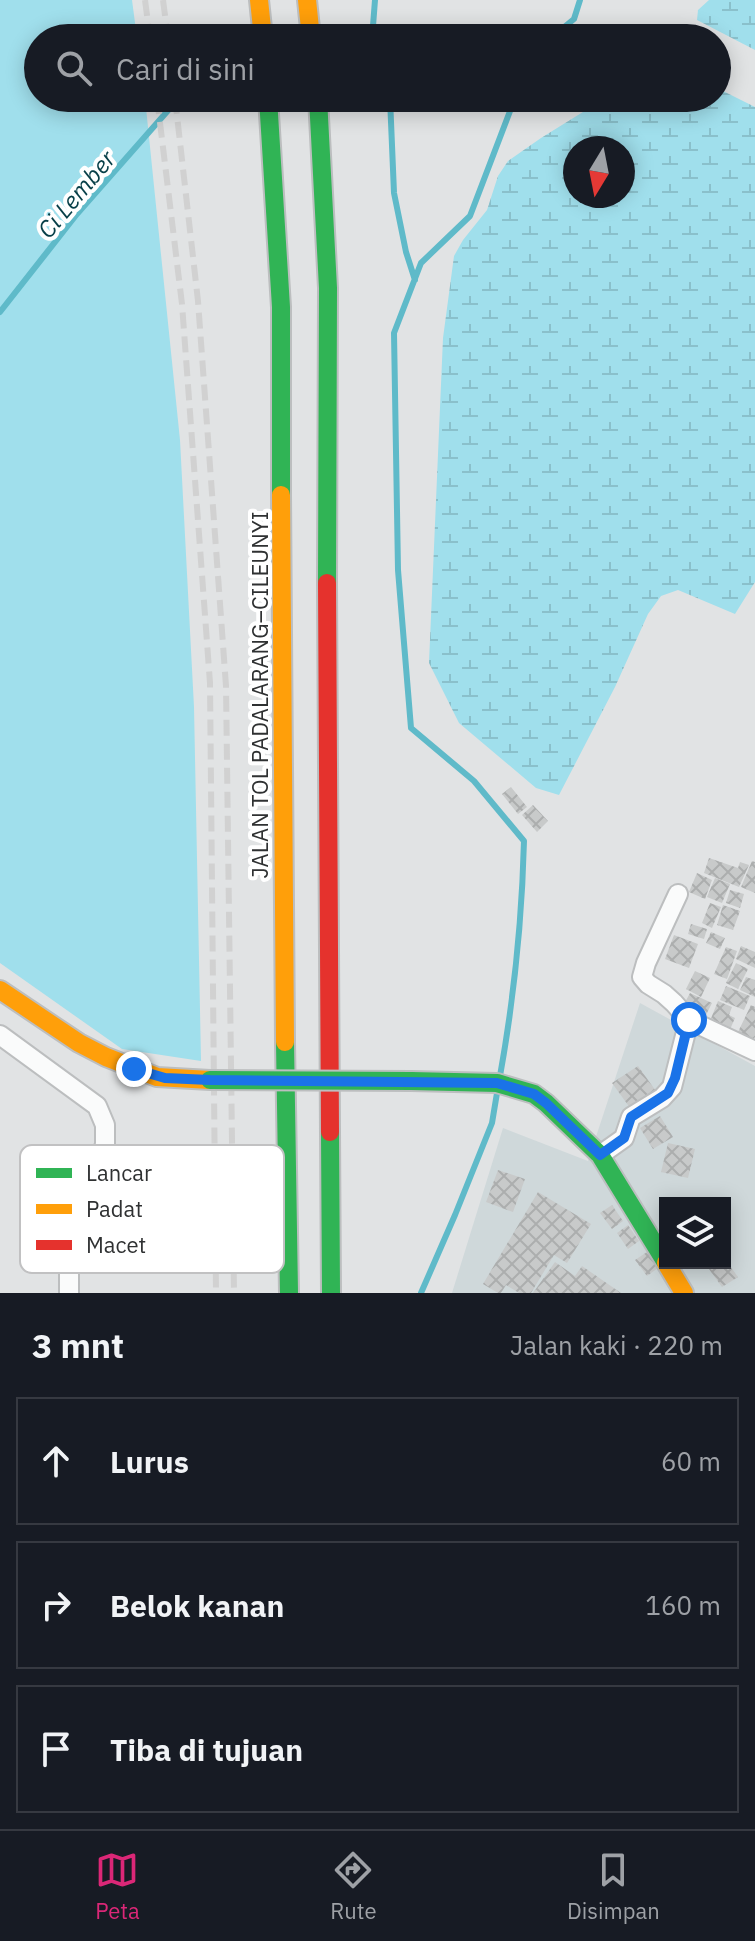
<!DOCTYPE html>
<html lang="id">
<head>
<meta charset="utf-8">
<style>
	:root { --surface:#171b24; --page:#20242c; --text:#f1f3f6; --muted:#9ea1a6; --line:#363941; --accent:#db2777 }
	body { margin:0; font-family:"IBM Plex Sans",sans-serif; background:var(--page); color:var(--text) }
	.controls { position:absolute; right:24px; bottom:24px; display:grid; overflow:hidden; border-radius:0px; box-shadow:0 4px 20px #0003 }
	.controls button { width:72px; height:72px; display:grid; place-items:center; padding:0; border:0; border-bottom:2px solid var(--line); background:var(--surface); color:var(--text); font:40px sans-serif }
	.compass { position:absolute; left:563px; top:136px; width:72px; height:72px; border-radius:50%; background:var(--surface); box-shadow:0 4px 20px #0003; rotate:190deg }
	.stop { position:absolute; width:24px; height:24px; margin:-18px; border:6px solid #1a73e8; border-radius:50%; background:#fff }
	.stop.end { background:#1a73e8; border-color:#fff; box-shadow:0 2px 8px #0008 }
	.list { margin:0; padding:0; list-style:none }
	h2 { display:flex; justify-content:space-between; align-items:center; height:104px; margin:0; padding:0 32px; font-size:34px }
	h2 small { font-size:26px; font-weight:400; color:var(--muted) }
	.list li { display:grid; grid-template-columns:52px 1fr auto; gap:24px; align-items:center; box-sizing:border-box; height:128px; margin:0 16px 16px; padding:0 16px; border:2px solid var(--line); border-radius:0px }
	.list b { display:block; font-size:30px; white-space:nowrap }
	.list em { font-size:26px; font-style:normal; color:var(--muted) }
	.icon { flex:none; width:44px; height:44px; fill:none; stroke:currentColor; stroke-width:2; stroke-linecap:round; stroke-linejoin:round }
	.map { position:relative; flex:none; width:755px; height:1293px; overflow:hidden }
	.search { position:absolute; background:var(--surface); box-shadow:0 4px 20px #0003; left:24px; right:24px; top:24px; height:88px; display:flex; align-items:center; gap:20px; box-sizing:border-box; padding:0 28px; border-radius:44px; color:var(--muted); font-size:30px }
	.sheet { height:536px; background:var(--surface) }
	nav { display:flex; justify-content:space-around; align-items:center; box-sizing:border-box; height:112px; border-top:2px solid var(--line); background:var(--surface); font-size:22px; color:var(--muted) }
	nav a { display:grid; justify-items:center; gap:4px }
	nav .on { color:var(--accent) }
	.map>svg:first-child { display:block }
	.built { fill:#cfd8da; fill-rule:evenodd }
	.grass { fill:#a0dfec }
	.wetland { fill:url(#wetland-marsh); fill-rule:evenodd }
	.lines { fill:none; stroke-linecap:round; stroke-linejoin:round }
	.stream { stroke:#5fbac9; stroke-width:6 }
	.building { fill:url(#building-cross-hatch) }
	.street-casing { stroke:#bcbebf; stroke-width:22 }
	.fast-casing { stroke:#bcbebf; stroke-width:22 }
	.slow-casing { stroke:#bcbebf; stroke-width:22 }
	.jam-casing { stroke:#bcbebf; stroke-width:22 }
	.street { stroke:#fafbfb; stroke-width:18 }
	.fast { stroke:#30b455; stroke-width:18 }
	.slow { stroke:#ff9f0a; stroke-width:18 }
	.jam { stroke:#e5322d; stroke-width:18 }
	.rail { stroke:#d1d1d1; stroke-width:6; stroke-dasharray:16 8; stroke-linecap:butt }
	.fast-bridge-casing { stroke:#bcbebf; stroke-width:22; stroke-linecap:butt }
	.fast-bridge { stroke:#30b455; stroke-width:18 }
	.route { stroke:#1a73e8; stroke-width:10 }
	.labels { text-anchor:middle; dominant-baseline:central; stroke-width:8; stroke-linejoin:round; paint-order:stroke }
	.street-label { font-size:22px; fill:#2f3132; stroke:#fff }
	.water-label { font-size:24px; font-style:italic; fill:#073f48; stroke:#fff }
	.key { fill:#fff; stroke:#c1c1c2; stroke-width:2 }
	.key-label { font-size:22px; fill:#2f3132 }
</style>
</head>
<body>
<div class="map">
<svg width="755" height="1293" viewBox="0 0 755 1293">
	<defs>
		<pattern id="wetland-marsh" width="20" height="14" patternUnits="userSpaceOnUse" patternTransform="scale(2)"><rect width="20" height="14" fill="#a0dfec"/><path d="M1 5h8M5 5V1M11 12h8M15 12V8" fill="none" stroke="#8ac0cb"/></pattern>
		<pattern id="building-cross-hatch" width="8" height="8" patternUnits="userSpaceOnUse" patternTransform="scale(2)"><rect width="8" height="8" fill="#c8caca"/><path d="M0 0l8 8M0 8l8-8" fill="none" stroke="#acaeae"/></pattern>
	</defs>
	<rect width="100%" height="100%" fill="#e1e3e4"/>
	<!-- built -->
	<path class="built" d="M640,1003L755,1066V1293H452L503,1128L588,1161ZM665,1203H725V1263H665Z"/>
	<!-- grass -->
	<path class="grass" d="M0,0H132L137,38H38V98H145L180,440L194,707L201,1061L122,1049L0,963Z"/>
	<!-- wetland -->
	<path class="wetland" d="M709,0H755V50L697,20L698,10Z
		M717,88L755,107V582L735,614L678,590L661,596L648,614L615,687L559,795L536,788L459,723L429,663L443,338L454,256L463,240L487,210L498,176L508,161L541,138L591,107L599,98H717ZM575,148H623V196H575Z"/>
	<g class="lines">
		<!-- stream -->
		<path class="stream" d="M375,0L373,26L377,38
			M551,38L574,19L580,0
			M390,98L394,193L406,252L415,280
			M0,312L77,214L179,98
			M500,1076C514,998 522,920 524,841L474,781L411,728L398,570L394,333L421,263L470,216L515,98
			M421,1293L455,1215L492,1123L498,1087"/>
	</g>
	<!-- building -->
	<path class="building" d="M511,787L527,807L518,814L502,794Z
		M533,805L548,821L537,832L522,815Z
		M709,858L738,868L740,862L749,865L739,887L704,873Z
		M752,861L755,862V893L741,887Z
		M697,873L712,880L705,899L689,892Z
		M715,878L730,884L722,903L707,897Z
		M730,890L744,894L740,908L726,903Z
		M710,903L721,907L712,928L702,923Z
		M723,905L740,911L733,930L717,925Z
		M691,924L707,929L704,939L688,934Z
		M711,932L725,938L720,949L706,943Z
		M674,935L698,944L689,968L665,959Z
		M741,946L755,952V968L736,959Z
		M726,947L737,951L727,979L714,974Z
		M736,963L748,969L738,989L726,983Z
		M695,971L710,978L701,997L686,989Z
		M746,977L755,980V997L740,990Z
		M726,986L750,996L744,1010L720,1000Z
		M690,993L712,1003L704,1019L682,1008Z
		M718,1001L732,1007L729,1015L735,1018L728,1034L708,1026Z
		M751,1005L755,1007V1037L753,1040L738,1032Z
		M638,1066L658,1094L633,1112L612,1083Z
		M660,1116L673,1137L653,1149L640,1128Z
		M668,1143L695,1149L688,1178L661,1172Z
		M498,1170L525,1179L513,1212L486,1202Z
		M538,1192L591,1224L567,1263L554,1255L531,1293H519L506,1285L501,1293H498L483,1284Z
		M612,1205L623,1221L612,1229L600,1213Z
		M628,1225L639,1241L628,1249L617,1233Z
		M647,1252L658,1268L647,1276L635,1260Z
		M725,1259L738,1277L722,1287L706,1265L709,1263H725Z
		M555,1262L575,1276L582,1266L621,1293H533Z"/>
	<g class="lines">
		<!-- street casing -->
		<g class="street-casing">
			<path id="street" d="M678,894L646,963L642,977L648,984L664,994L674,1003L689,1020L755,1051
				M0,1035L97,1106L105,1125V1145L81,1203L74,1228L69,1255V1293
				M600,1155L624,1138L631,1117L662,1098L672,1087L689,1020"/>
		</g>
		<!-- fast casing -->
		<g class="fast-casing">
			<path id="fast" d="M268,98L281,307V495
				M318,98L328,288L327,583
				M285,1042L289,1293
				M411,1081L497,1083L534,1094L546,1103L600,1155L665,1261
				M330,1132L331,1293"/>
		</g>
		<!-- slow casing -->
		<g class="slow-casing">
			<path id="slow" d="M259,0L263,38
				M307,0L311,38
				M281,495L285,1042
				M0,990L79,1043L106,1057L157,1077L210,1080
				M666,1263L684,1293"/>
		</g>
		<!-- jam casing -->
		<g class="jam-casing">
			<path id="jam" d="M327,583L330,1132"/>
		</g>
		<!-- street -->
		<use href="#street" class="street"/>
		<!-- fast -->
		<use href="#fast" class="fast"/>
		<!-- slow -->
		<use href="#slow" class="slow"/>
		<!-- jam -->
		<use href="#jam" class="jam"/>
		<!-- rail -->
		<path class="rail" d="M145,0L150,38
			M163,0L168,38
			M157,98L182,304L210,683L216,1293
			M175,98L198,301L226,686L234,1293"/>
		<!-- fast-bridge casing -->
		<g class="fast-bridge-casing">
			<path id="fast-bridge" d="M210,1080L411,1081"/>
		</g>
		<!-- fast-bridge -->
		<use href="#fast-bridge" class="fast-bridge"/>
	</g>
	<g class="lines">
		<!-- route -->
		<path class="route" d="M134,1069L165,1078L210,1080L497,1083L534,1094L546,1103L600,1155L624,1138L631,1117L668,1093L675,1078L689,1020"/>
	</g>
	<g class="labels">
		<!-- street labels -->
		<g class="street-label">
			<text transform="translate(259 695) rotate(-90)">JALAN TOL PADALARANG–CILEUNYI</text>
		</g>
		<!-- water labels -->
		<g class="water-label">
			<text transform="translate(76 194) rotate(-50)">Ci Lember</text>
		</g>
	</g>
	<!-- legend -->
	<rect x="20" y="1145" width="264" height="128" rx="12" class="key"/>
	<rect x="36" y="1168" width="36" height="10" fill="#30b455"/>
	<rect x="36" y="1204" width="36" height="10" fill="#ff9f0a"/>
	<rect x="36" y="1240" width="36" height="10" fill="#e5322d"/>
	<g class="key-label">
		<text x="86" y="1181">Lancar</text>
		<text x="86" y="1217">Padat</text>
		<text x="86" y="1253">Macet</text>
	</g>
</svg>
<div class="controls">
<button><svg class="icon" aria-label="layers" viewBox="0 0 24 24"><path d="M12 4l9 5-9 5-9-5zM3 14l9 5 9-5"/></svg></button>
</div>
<svg class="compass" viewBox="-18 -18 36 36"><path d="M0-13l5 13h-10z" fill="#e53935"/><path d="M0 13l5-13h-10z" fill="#9ea1a6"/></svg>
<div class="stop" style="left:689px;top:1020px"></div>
<div class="stop end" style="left:134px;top:1069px"></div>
<div class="search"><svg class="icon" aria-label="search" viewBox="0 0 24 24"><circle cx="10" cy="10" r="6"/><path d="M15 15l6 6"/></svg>Cari di sini</div>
</div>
<section class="sheet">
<h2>3 mnt<small>Jalan kaki · 220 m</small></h2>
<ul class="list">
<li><svg class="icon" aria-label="ahead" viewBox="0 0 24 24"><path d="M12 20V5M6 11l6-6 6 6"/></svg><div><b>Lurus</b></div><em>60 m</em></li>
<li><svg class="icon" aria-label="right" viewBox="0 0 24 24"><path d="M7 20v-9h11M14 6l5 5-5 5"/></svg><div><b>Belok kanan</b></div><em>160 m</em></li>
<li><svg class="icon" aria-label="arrive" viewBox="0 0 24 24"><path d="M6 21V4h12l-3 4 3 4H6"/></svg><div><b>Tiba di tujuan</b></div></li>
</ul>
</section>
<nav>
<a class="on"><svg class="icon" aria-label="map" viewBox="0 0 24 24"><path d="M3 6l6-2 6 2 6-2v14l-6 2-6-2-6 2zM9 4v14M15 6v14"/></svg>Peta</a>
<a><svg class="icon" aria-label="directions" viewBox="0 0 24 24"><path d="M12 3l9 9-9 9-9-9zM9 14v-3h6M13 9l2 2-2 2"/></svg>Rute</a>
<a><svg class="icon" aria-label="saved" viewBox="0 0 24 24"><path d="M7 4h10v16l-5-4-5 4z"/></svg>Disimpan</a>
</nav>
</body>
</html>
